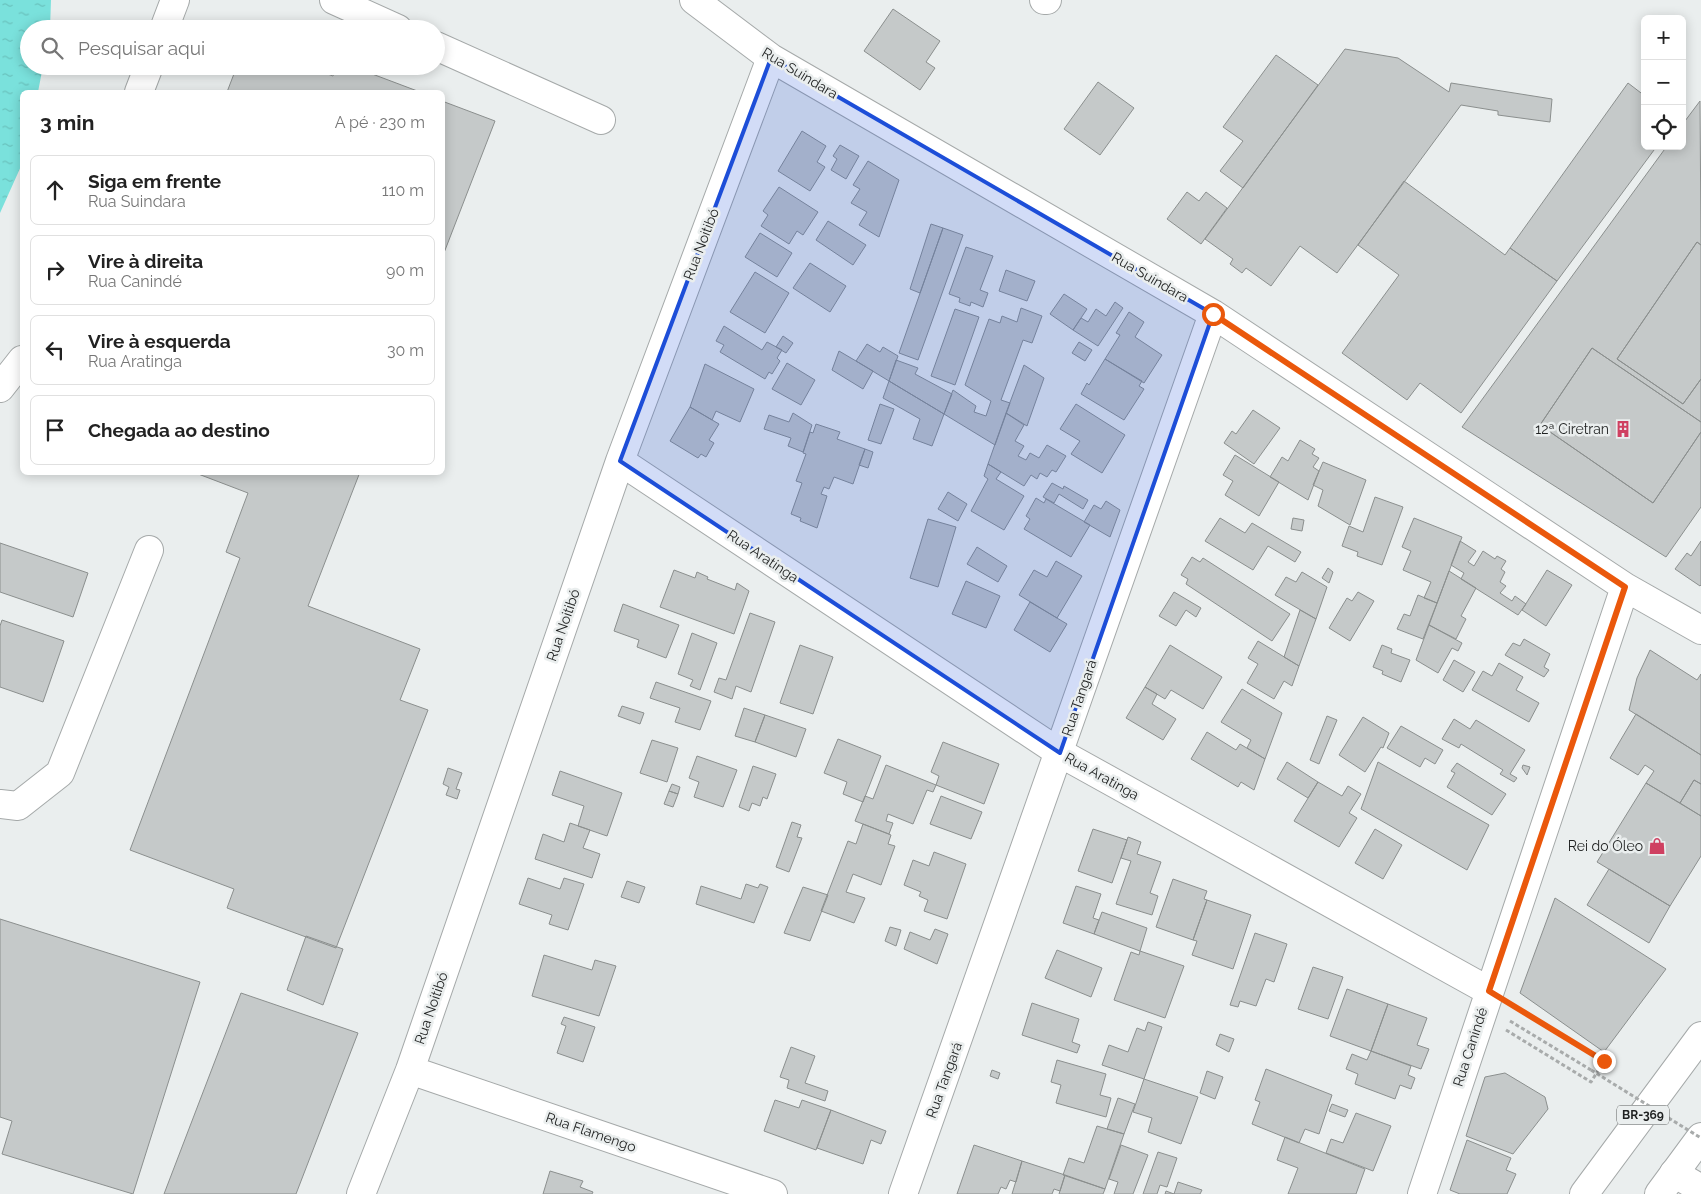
<!DOCTYPE html>
<html lang="pt">
<head>
<meta charset="utf-8">
<style>
	:root { --surface:#fff; --page:#f2f2f2; --text:#222; --muted:#767676; --line:#e0e0e0 }
	body { margin:0; font-family:Raleway,sans-serif; background:var(--page); color:var(--text) }
	.controls { position:absolute; right:15px; top:15px; display:grid; overflow:hidden; border-radius:8px; box-shadow:0 2px 12px #0003 }
	.controls button { width:45px; height:45px; display:grid; place-items:center; padding:0; border:0; border-bottom:1px solid var(--line); background:var(--surface); color:var(--text); font:25px sans-serif }
	.stop { position:absolute; width:15px; height:15px; margin:-11px; border:4px solid #ea580c; border-radius:50%; background:#fff }
	.stop.end { background:#ea580c; border-color:#fff; box-shadow:0 1px 5px #0008 }
	.list { margin:0; padding:0; list-style:none }
	h2 { display:flex; justify-content:space-between; align-items:center; height:65px; margin:0; padding:0 20px; font-size:21px }
	h2 small { font-size:16px; font-weight:400; color:var(--muted) }
	.list li { display:grid; grid-template-columns:32px 1fr auto; gap:15px; align-items:center; box-sizing:border-box; height:70px; margin:0 10px 10px; padding:0 10px; border:1px solid var(--line); border-radius:8px }
	.list b { display:block; font-size:19px; white-space:nowrap }
	.list p { margin:0; font-size:16px; white-space:nowrap; color:var(--muted) }
	.list em { font-size:16px; font-style:normal; color:var(--muted) }
	.icon { flex:none; width:28px; height:28px; fill:none; stroke:currentColor; stroke-width:2; stroke-linecap:round; stroke-linejoin:round }
	.map { position:relative; flex:none; width:1701px; height:1194px; overflow:hidden }
	.search { position:absolute; background:var(--surface); box-shadow:0 2px 12px #0003; left:20px; top:20px; width:425px; height:55px; display:flex; align-items:center; gap:12px; box-sizing:border-box; padding:0 18px; border-radius:28px; color:var(--muted); font-size:19px }
	.panel { position:absolute; background:var(--surface); box-shadow:0 2px 12px #0003; left:20px; top:90px; width:425px; height:385px; border-radius:8px }
	.map>svg:first-child { display:block }
	.water { fill:url(#water-ripples) }
	.building { fill:#c5c9c9; stroke:#8b8f8e }
	.lines { fill:none; stroke-linecap:round; stroke-linejoin:round }
	.minor-casing { stroke:#a5a9a9; stroke-width:30 }
	.highway-casing { stroke:#a5a9a9; stroke-width:30 }
	.path { stroke:#a8abab; stroke-width:3; stroke-dasharray:4 2.5; stroke-linecap:butt }
	.minor { stroke:#fff; stroke-width:28 }
	.highway { stroke:#fff; stroke-width:28 }
	.path-bridge { stroke:#a8abab; stroke-width:3; stroke-dasharray:4 2.5; stroke-linecap:butt }
	.route { stroke:#ea580c; stroke-width:6 }
	.marked { fill:#1d4ed8; fill-opacity:0.2; stroke:#1d4ed8; stroke-width:4; stroke-linejoin:round }
	.labels { text-anchor:middle; dominant-baseline:central; stroke-width:5; stroke-linejoin:round; paint-order:stroke }
	.shield { fill:#eaeeee; stroke:#5c5e5e; stroke-width:1 }
	.shield-label { font-size:12px; font-weight:bold; fill:#1f2121 }
	.street-label { font-size:14px; fill:#1f2121; stroke:#eaeeee }
	.poi-label { font-size:14px; fill:#1f2121; stroke:#eaeeee; text-anchor:end }
</style>
</head>
<body>
<div class="map">
<svg width="1701" height="1194" viewBox="0 0 1701 1194">
	<defs>
		<pattern id="water-ripples" width="26" height="14" patternUnits="userSpaceOnUse" patternTransform="scale(1.25)"><rect width="26" height="14" fill="#7ae1dc"/><path d="M2 4q2-2 4 0t4 0M15 11q2-2 4 0t4 0" fill="none" stroke="#69c1bc"/></pattern>
	</defs>
	<rect width="100%" height="100%" fill="#eaeeee"/>
	<!-- water -->
	<path class="water" d="M0,0H51L50,29H29V66H43L38,92H22V164L0,213Z"/>
	<!-- building -->
	<path class="building" d="M893,9L940,41L926,62L935,68L920,90L864,51Z
		M309,22L324,27L323,29H301L303,23L308,25Z
		M1345,49L1398,58L1449,92L1451,83L1552,99L1550,122L1498,115V111L1461,105L1337,273L1300,246L1271,286L1246,268L1242,273L1230,264L1233,259L1205,239Z
		M1276,55L1318,85L1243,188L1220,171L1243,141L1223,127Z
		M237,66H306L333,76L337,66H351L420,92H227Z
		M1098,82L1134,108L1100,155L1064,129Z
		M1628,83L1645,96V146H1657L1557,281L1510,248Z
		M442,101L495,121L442,258Z
		M1700,101L1701,245L1697,242L1617,359L1683,404L1701,379V422L1592,348L1540,425L1653,503L1701,432V507L1666,557L1462,427L1667,146H1682V125Z
		M802,131L826,146L817,162L825,167L810,191L778,171Z
		M840,145L859,156L846,179L831,170L837,159L833,156Z
		M868,161L899,180L879,237L859,225L867,212L851,203L860,189L853,185Z
		M1404,181L1505,255L1510,248L1557,281L1461,413L1420,383L1407,400L1342,353L1399,275L1358,245Z
		M779,187L818,212L803,235L797,231L789,244L761,226L768,215L763,211Z
		M1187,192L1199,201L1206,192L1227,208L1201,244L1167,219Z
		M828,221L866,245L853,265L816,240Z
		M931,224L943,228L920,293L910,289Z
		M943,228L963,235L918,360L899,353Z
		M760,233L792,253L777,277L745,257Z
		M1697,242L1701,245V379L1683,404L1617,359Z
		M966,247L993,256L980,290L988,293L983,307L971,302L970,306L959,302L960,298L949,294Z
		M810,263L846,286L830,312L793,288Z
		M1006,270L1035,281L1027,301L999,291Z
		M755,272L789,293L765,333L730,312Z
		M1064,294L1087,309L1073,330L1050,314Z
		M1115,302L1123,308L1098,346L1073,330L1081,318L1088,322L1096,309L1106,316Z
		M1021,308L1042,316L1032,343L1023,340L1001,400L1010,403L995,445L944,414L953,390L976,406L974,412L986,416L991,401L965,385L989,319L1000,323L1002,316L1017,322Z
		M955,309L979,317L955,385L931,376Z
		M1129,312L1144,322L1135,337L1162,355L1144,383L1105,359L1120,335L1116,333Z
		M724,326L762,350L767,342L782,350L777,358L780,361L772,374L769,372L765,379L720,352L724,345L716,341Z
		M783,336L793,343L786,353L776,347Z
		M1079,342L1092,350L1085,361L1072,353Z
		M867,344L880,352L883,347L898,356L889,381L856,361Z
		M1592,348L1701,422V432L1653,503L1540,425Z
		M839,351L873,371L863,389L832,370Z
		M1105,359L1142,381L1139,386L1144,389L1124,420L1081,394L1087,383L1089,385Z
		M896,360L918,368L915,374L952,394L944,414L889,381Z
		M787,363L815,380L801,405L772,389Z
		M705,364L754,389L740,422L716,411L712,420L690,407Z
		M1024,365L1044,378L1027,426L1006,413Z
		M889,381L944,414L932,446L913,439L920,419L883,398Z
		M880,404L894,409L881,444L868,440Z
		M1076,404L1125,435L1102,473L1071,454L1080,441L1060,429Z
		M690,407L719,424L709,440L714,443L706,457L701,454L698,458L670,441Z
		M1253,410L1280,428L1254,464L1224,443L1232,431L1236,434Z
		M793,413L812,425L803,452L788,446L791,438L764,429L769,415L789,422Z
		M1006,413L1024,425L1015,441L1024,446L1018,456L1026,460L1030,453L1039,458L1047,445L1066,456L1056,472L1052,470L1047,477L1040,473L1037,479L1031,475L1024,486L988,464Z
		M816,424L840,432L837,439L865,449L853,484L834,477L829,489L824,487L821,494L827,496L817,528L800,521L801,518L791,514L802,483L796,481L806,454L803,453L810,432L813,433Z
		M1300,440L1315,449L1312,454L1319,458L1313,467L1319,471L1308,500L1270,477L1282,457L1288,461Z
		M865,449L873,452L868,468L859,465Z
		M1235,455L1279,482L1259,516L1225,495L1233,481L1223,475Z
		M1323,462L1366,480L1350,525L1318,506L1323,490L1313,485Z
		M988,464L1001,472L996,479L1024,496L1004,530L971,511L988,479L984,476Z
		M193,472H360L308,606L420,649L400,700L428,710L336,948L227,908L234,889L130,850L240,558L226,552L248,493Z
		M1052,483L1063,489L1064,486L1088,500L1083,509L1059,494L1054,503L1043,497Z
		M948,492L967,504L958,521L938,509Z
		M1375,497L1403,507L1382,565L1357,556L1358,552L1342,546L1349,526L1363,532Z
		M1036,498L1044,503L1046,499L1090,525L1071,557L1024,529L1030,519L1026,516Z
		M1106,501L1120,510L1110,537L1084,522L1094,505L1101,509Z
		M1220,518L1245,533L1252,523L1301,552L1295,562L1268,546L1253,570L1205,541Z
		M1293,518L1304,520L1302,531L1291,529Z
		M1414,518L1462,537L1437,603L1424,598L1431,582L1403,570L1411,551L1402,547Z
		M928,519L956,527L938,587L910,578Z
		M1460,541L1476,551L1468,562L1474,566L1483,551L1495,559L1497,556L1506,561L1501,569L1505,572L1500,582L1506,586L1500,593L1512,601L1515,596L1526,604L1518,615L1461,579L1464,573L1451,565Z
		M1701,541V585L1700,586L1675,569L1687,553L1691,556Z
		M0,543L88,573L73,617L0,592Z
		M977,547L1007,566L998,582L967,564Z
		M1192,557L1200,562L1203,558L1290,614L1272,641L1186,584L1188,579L1181,575Z
		M1056,561L1082,576L1057,618L1019,595L1034,570L1047,577Z
		M1328,568L1333,572L1329,583L1322,578Z
		M674,570L695,578L697,572L708,577L707,579L735,590L737,583L749,591L734,634L660,607Z
		M1547,570L1572,585L1546,626L1522,610Z
		M1449,571L1476,588L1461,616L1466,619L1456,639L1429,625Z
		M1302,572L1327,587L1316,619L1275,595L1286,577L1296,582Z
		M966,581L1000,596L986,628L952,614Z
		M1174,592L1201,608L1196,617L1186,610L1176,626L1159,616Z
		M1358,592L1374,601L1350,641L1329,628L1347,598L1352,601Z
		M1418,595L1437,603L1423,639L1397,629L1404,614L1410,616Z
		M1030,602L1067,624L1050,652L1014,630Z
		M623,604L679,625L666,658L637,647L639,640L614,631Z
		M1300,610L1316,619L1299,666L1284,657Z
		M750,613L775,622L751,692L736,686L732,699L714,692L719,678L726,680Z
		M2,620L64,641L43,702L0,687V626Z
		M1429,625L1462,643L1458,651L1452,648L1438,673L1416,660Z
		M692,633L717,643L700,690L690,686L693,680L678,674Z
		M1524,639L1550,654L1544,667L1549,670L1544,677L1505,655L1513,643L1520,646Z
		M1258,641L1299,666L1292,686L1284,681L1274,699L1247,683L1258,664L1248,658Z
		M800,645L833,657L813,714L780,703Z
		M1170,645L1222,677L1203,709L1171,690L1165,699L1145,687Z
		M1382,645L1392,649L1391,653L1410,660L1401,682L1382,674L1383,671L1373,667Z
		M1650,650L1697,680L1701,674V755L1629,710L1637,678Z
		M1454,660L1475,672L1463,692L1443,680Z
		M1499,663L1523,677L1516,690L1539,703L1529,722L1472,690L1483,671L1492,676Z
		M656,682L711,701L700,730L675,722L680,708L650,698Z
		M1145,687L1157,694L1152,704L1176,719L1163,740L1126,718Z
		M1242,689L1282,713L1265,759L1247,748L1251,740L1221,722Z
		M622,706L644,713L640,724L618,716Z
		M744,708L765,715L755,742L735,736Z
		M1636,714L1701,755V784L1694,780L1680,803L1646,783L1654,771L1645,765L1638,775L1610,758Z
		M765,715L806,729L796,757L755,742Z
		M1327,716L1337,720L1319,764L1310,760Z
		M1363,717L1389,733L1383,748L1381,747L1365,772L1339,755Z
		M1454,719L1470,729L1476,720L1525,750L1510,774L1517,778L1514,782L1500,774L1503,770L1461,744L1459,748L1442,739Z
		M1401,726L1443,750L1435,764L1425,758L1420,767L1387,748Z
		M1207,732L1236,750L1240,744L1265,759L1254,790L1241,782L1238,787L1191,759Z
		M838,739L881,756L863,802L843,794L847,782L824,773Z
		M652,740L678,748L667,782L640,773Z
		M943,742L999,764L984,804L936,785L939,776L931,772Z
		M697,756L737,770L723,807L694,797L699,782L689,778Z
		M1287,762L1318,782L1308,798L1277,779Z
		M1378,762L1489,825L1467,870L1361,809Z
		M1457,763L1506,794L1492,815L1447,787L1455,773L1451,771Z
		M886,765L936,785L933,792L927,790L913,824L888,814L886,821L893,823L889,834L855,821L865,796L873,799Z
		M1523,765L1530,767L1527,775L1522,768Z
		M753,766L776,774L767,799L763,797L760,806L752,803L749,811L739,807Z
		M448,768L462,773L456,789L460,790L457,799L446,795L449,787L443,784Z
		M560,771L622,793L607,836L578,826L584,806L552,795Z
		M1694,780L1701,784V816L1680,803Z
		M1318,782L1342,796L1348,786L1361,794L1349,813L1357,818L1339,847L1294,821Z
		M1646,783L1701,816V856L1670,906L1597,862Z
		M672,784L680,787L678,794L669,791Z
		M669,791L678,794L673,807L664,804Z
		M941,796L982,812L971,839L930,824Z
		M792,822L801,825L797,837L802,838L789,872L776,867Z
		M570,823L590,830L583,848L600,854L592,878L535,859L543,834L564,842Z
		M863,824L891,835L888,844L895,846L881,885L853,874L846,892L865,898L854,923L821,911L848,841L856,844Z
		M1093,829L1127,840L1112,883L1078,871Z
		M1375,829L1402,845L1383,879L1355,863Z
		M1128,837L1141,842L1137,854L1161,862L1150,893L1158,896L1152,915L1116,904L1131,861L1121,858Z
		M934,852L966,864L947,919L924,911L928,900L919,896L921,892L904,885L913,860L929,866Z
		M1609,869L1670,906L1649,943L1587,905Z
		M528,878L560,889L564,878L584,884L568,930L549,924L552,915L519,904Z
		M1173,879L1207,891L1204,899L1207,900L1193,940L1156,927Z
		M627,881L645,887L639,903L621,897Z
		M746,884L758,888L760,884L768,887L754,923L696,904L701,886L741,899Z
		M1076,886L1101,894L1093,918L1099,920L1094,934L1063,923Z
		M803,887L828,895L810,941L784,933Z
		M1555,898L1666,969L1604,1052L1520,993Z
		M1207,900L1251,915L1233,969L1192,955L1197,941L1193,940Z
		M1102,912L1147,928L1140,951L1094,934Z
		M0,919L200,982L133,1194L2,1154L12,1121L0,1117Z
		M890,927L901,930L896,946L885,941Z
		M935,929L948,934L937,964L904,949L910,932L930,940Z
		M1255,933L1287,944L1274,982L1266,979L1256,1006L1240,1001L1238,1007L1230,1005Z
		M306,936L343,949L323,1005L287,990Z
		M1057,950L1102,968L1091,997L1045,978Z
		M1140,951L1184,966L1165,1018L1114,1000L1131,952L1139,955Z
		M544,955L592,970L595,960L616,966L599,1016L532,996Z
		M1313,967L1343,977L1328,1019L1298,1009Z
		M1347,989L1388,1004L1371,1051L1330,1036Z
		M241,993L358,1033L296,1194H164Z
		M1032,1003L1079,1019L1072,1042L1080,1045L1077,1053L1022,1035Z
		M1388,1004L1427,1018L1417,1045L1429,1049L1421,1069L1371,1051Z
		M564,1017L595,1027L583,1062L557,1053L566,1026L561,1024Z
		M1148,1022L1162,1027L1144,1079L1102,1065L1109,1045L1128,1052L1137,1028L1145,1031Z
		M1220,1034L1234,1039L1229,1052L1216,1045Z
		M791,1047L815,1056L805,1083L828,1091L825,1101L787,1088L789,1080L780,1077Z
		M1371,1051L1411,1066L1408,1075L1415,1078L1411,1089L1400,1085L1395,1099L1355,1084L1358,1074L1346,1069L1352,1054L1367,1060Z
		M1057,1060L1106,1074L1100,1095L1111,1098L1106,1117L1056,1103L1061,1085L1051,1082Z
		M1266,1069L1332,1095L1319,1134L1305,1129L1299,1143L1252,1124L1260,1102L1255,1100Z
		M992,1070L1000,1073L998,1079L990,1076Z
		M1207,1071L1223,1077L1215,1099L1200,1093Z
		M1505,1073L1545,1097L1548,1109L1513,1154L1466,1136L1485,1077Z
		M1144,1079L1198,1097L1181,1144L1148,1132L1152,1118L1133,1112Z
		M1118,1098L1135,1104L1124,1134L1107,1129Z
		M775,1100L799,1108L802,1100L831,1110L816,1150L764,1131Z
		M1332,1104L1348,1110L1345,1117L1329,1111Z
		M831,1110L886,1131L881,1144L871,1140L863,1164L817,1148Z
		M1356,1113L1391,1126L1373,1171L1326,1153L1331,1139L1343,1143Z
		M1097,1126L1124,1134L1105,1189L1063,1175L1069,1158L1084,1163Z
		M1285,1137L1365,1169L1356,1194H1288L1298,1168L1277,1160Z
		M1467,1140L1511,1158L1506,1170L1516,1174L1507,1194H1460L1450,1190Z
		M974,1145L1022,1161L1016,1182L1010,1180L1006,1189L1001,1187L998,1194H957Z
		M1121,1145L1148,1155L1133,1194H1114L1118,1182L1109,1179Z
		M1158,1152L1177,1158L1167,1187L1160,1185L1157,1194H1143Z
		M1022,1161L1065,1175L1060,1191L1054,1189L1052,1194H1012Z
		M550,1171L583,1181L580,1187L593,1192L592,1194H543Z
		M1065,1175L1105,1189L1103,1194H1059Z
		M1178,1182L1202,1190L1200,1194H1165L1166,1191L1174,1194Z"/>
	<g class="lines">
		<!-- minor casing -->
		<g class="minor-casing">
			<path id="minor" d="M334,0L398,29
				M694,0L771,58L1213,314L1625,587L1701,630
				M1044,0H1047
				M164,29L175,0
				M436,46L601,120
				M139,92L149,66
				M0,388L22,360
				M620,461L1060,753L1489,991
				M0,804L18,806L60,773L149,550
				M410,1070L773,1194
				M1674,1173L1701,1189
				M361,1194L410,1070L620,461L771,58
				M903,1194L1213,314
				M1422,1194L1625,587"/>
		</g>
		<!-- highway casing -->
		<g class="highway-casing">
			<path id="highway" d="M1584,1194L1701,1036
				M1659,1194L1701,1137"/>
		</g>
		<!-- path -->
		<path class="path" d="M1510,1021L1591,1070
			M1506,1030L1591,1082L1604,1061L1516,1007"/>
		<!-- minor -->
		<use href="#minor" class="minor"/>
		<!-- highway -->
		<use href="#highway" class="highway"/>
		<!-- path-bridge -->
		<path class="path-bridge" d="M1591,1070L1701,1138"/>
	</g>
	<g class="lines">
		<!-- route -->
		<path class="route" d="M1213,314L1625,587L1489,991L1604,1061"/>
	</g>
	<!-- marked area -->
	<path class="marked" d="M771,58L1213,314L1060,753L620,461Z"/>
	<!-- icons -->
	<defs>
		<g id="building-bare" transform="scale(1.35)"><path d="M-4-6H4V6H1V3H-1V6H-4ZM-2.5-4.3h1.7v1.8h-1.7ZM.8-4.3h1.7v1.8H.8ZM-2.5-1h1.7V.8h-1.7ZM.8-1h1.7V.8H.8Z" fill="#cf4061" stroke="#eaeeee" stroke-width="2.5" paint-order="stroke"/></g>
		<g id="shop-bare" transform="scale(1.35)"><path d="M-5-2.5h2.3a2.7 3.5 0 0 1 5.4 0H5L5.5 6h-11ZM-1.5-2.5h3a1.5 2.3 0 0 0-3 0Z" fill="#cf4061" stroke="#eaeeee" stroke-width="2.5" paint-order="stroke"/></g>
	</defs>
	<g fill-rule="evenodd">
		<use href="#building-bare" x="1623" y="429"/>
		<use href="#shop-bare" x="1657" y="846"/>
	</g>
	<g class="labels">
		<!-- shield labels -->
		<rect class="shield" x="1617" y="1105.5" width="52" height="19" rx="4"/>
		<g class="shield-label">
			<text x="1643" y="1115">BR-369</text>
		</g>
		<!-- street labels -->
		<g class="street-label">
			<text transform="translate(800 73) rotate(31)">Rua Suindara</text>
			<text transform="translate(701 244) rotate(-69)">Rua Noitibó</text>
			<text transform="translate(1150 277) rotate(30)">Rua Suindara</text>
			<text transform="translate(763 556) rotate(34)">Rua Aratinga</text>
			<text transform="translate(563 625) rotate(-71)">Rua Noitibó</text>
			<text transform="translate(1079 698) rotate(-71)">Rua Tangará</text>
			<text transform="translate(1102 776) rotate(29)">Rua Aratinga</text>
			<text transform="translate(431 1008) rotate(-71)">Rua Noitibó</text>
			<text transform="translate(1470 1047) rotate(-72)">Rua Canindé</text>
			<text transform="translate(944 1080) rotate(-70)">Rua Tangará</text>
			<text transform="translate(591 1132) rotate(19)">Rua Flamengo</text>
		</g>
		<!-- poi labels -->
		<g class="poi-label">
			<text x="1609" y="429">12ª Ciretran</text>
			<text x="1643" y="846">Rei do Óleo</text>
		</g>
	</g>
</svg>
<div class="controls">
<button>+</button>
<button>−</button>
<button><svg class="icon" aria-label="locate" viewBox="0 0 24 24"><circle cx="12" cy="12" r="6"/><path d="M12 2v4M12 18v4M2 12h4M18 12h4"/></svg></button>
</div>
<div class="stop" style="left:1213px;top:314px"></div>
<div class="stop end" style="left:1604px;top:1061px"></div>
<div class="search"><svg class="icon" aria-label="search" viewBox="0 0 24 24"><circle cx="10" cy="10" r="6"/><path d="M15 15l6 6"/></svg>Pesquisar aqui</div>
<section class="panel">
<h2>3 min<small>A pé · 230 m</small></h2>
<ul class="list">
<li><svg class="icon" aria-label="ahead" viewBox="0 0 24 24"><path d="M12 20V5M6 11l6-6 6 6"/></svg><div><b>Siga em frente</b><p>Rua Suindara</p></div><em>110 m</em></li>
<li><svg class="icon" aria-label="right" viewBox="0 0 24 24"><path d="M7 20v-9h11M14 6l5 5-5 5"/></svg><div><b>Vire à direita</b><p>Rua Canindé</p></div><em>90 m</em></li>
<li><svg class="icon" aria-label="left" viewBox="0 0 24 24"><path d="M17 20v-9H6M10 6l-5 5 5 5"/></svg><div><b>Vire à esquerda</b><p>Rua Aratinga</p></div><em>30 m</em></li>
<li><svg class="icon" aria-label="arrive" viewBox="0 0 24 24"><path d="M6 21V4h12l-3 4 3 4H6"/></svg><div><b>Chegada ao destino</b></div></li>
</ul>
</section>
</div>
</body>
</html>
